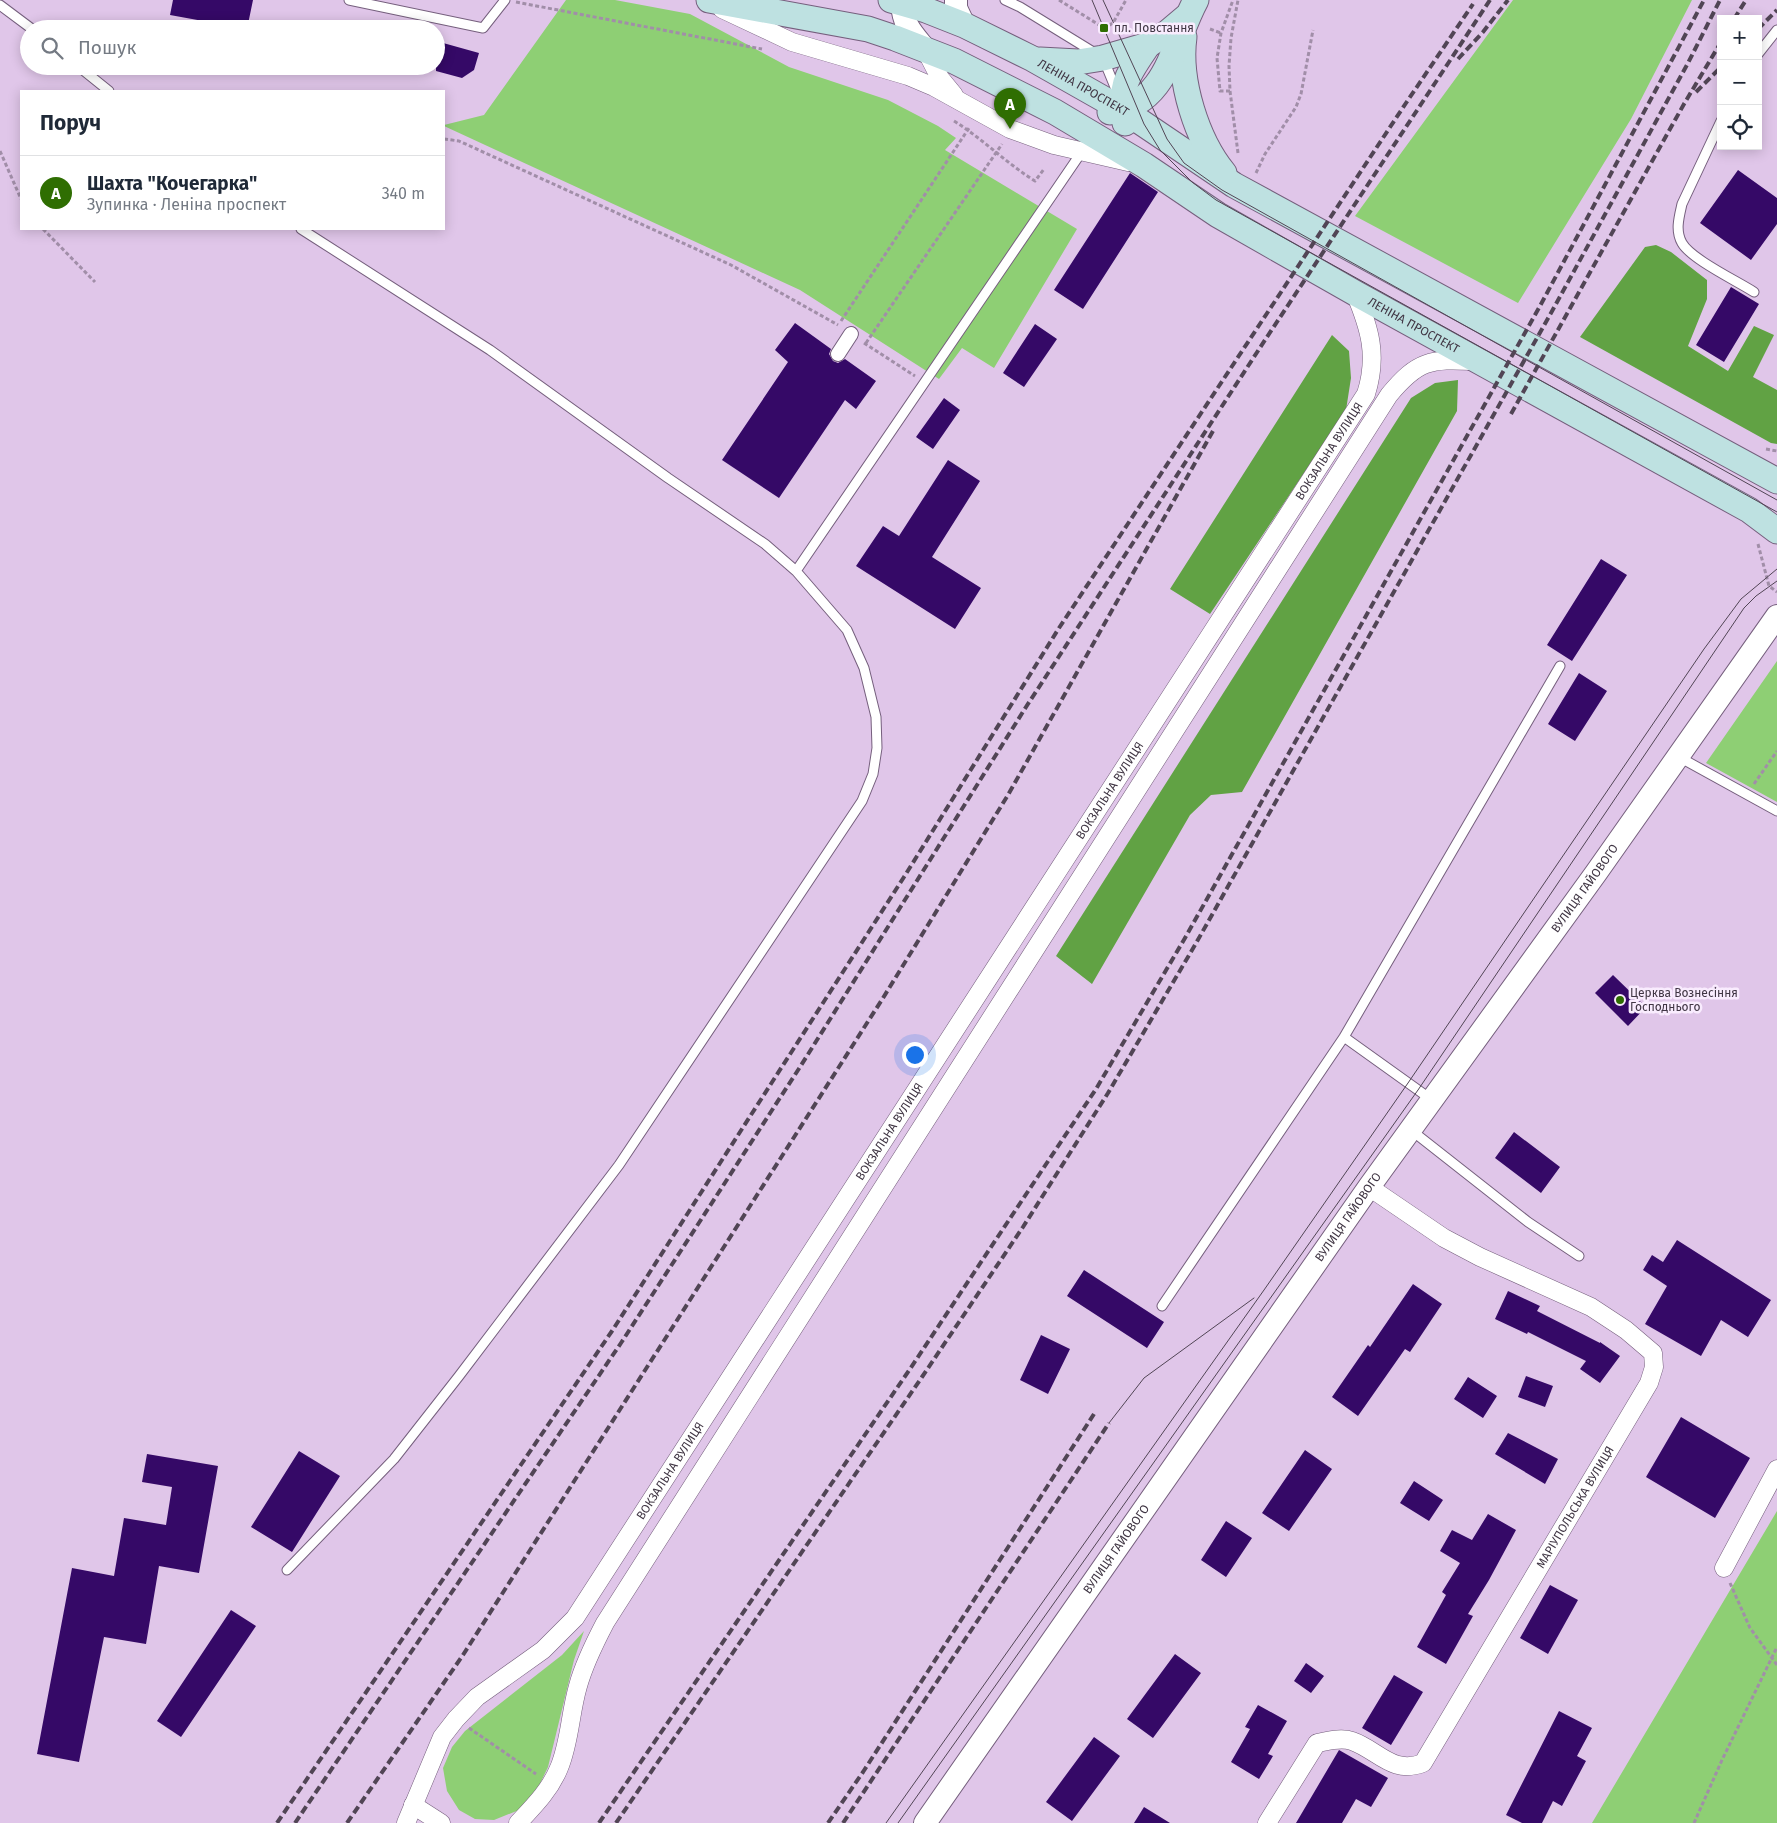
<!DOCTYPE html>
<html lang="uk">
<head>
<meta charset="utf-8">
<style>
	:root { --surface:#fff; --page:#f2f2f3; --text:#1f2937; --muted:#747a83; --line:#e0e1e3; --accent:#2f6e02 }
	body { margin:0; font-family:"Fira Sans",sans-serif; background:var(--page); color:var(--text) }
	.controls { position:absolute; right:15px; top:15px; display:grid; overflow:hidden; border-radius:0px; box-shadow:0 2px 12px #0003 }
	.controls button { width:45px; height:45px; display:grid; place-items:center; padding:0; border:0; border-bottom:1px solid var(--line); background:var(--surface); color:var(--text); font:25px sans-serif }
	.you { position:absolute; left:914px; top:1054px; width:18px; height:18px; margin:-12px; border:4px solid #fff; border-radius:50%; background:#1a73e8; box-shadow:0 0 0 8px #1a73e833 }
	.badge { display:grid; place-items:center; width:32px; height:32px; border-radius:50%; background:var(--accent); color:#fff; font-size:16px; font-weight:700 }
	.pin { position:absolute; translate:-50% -41px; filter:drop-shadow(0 1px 2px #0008) }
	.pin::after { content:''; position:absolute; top:26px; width:18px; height:15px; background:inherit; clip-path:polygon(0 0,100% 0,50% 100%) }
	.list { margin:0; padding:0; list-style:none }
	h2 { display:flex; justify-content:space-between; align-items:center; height:65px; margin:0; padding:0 20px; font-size:21px }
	h2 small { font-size:16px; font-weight:400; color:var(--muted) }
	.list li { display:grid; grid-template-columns:32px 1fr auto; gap:15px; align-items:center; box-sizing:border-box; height:75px; padding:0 20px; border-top:1px solid var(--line) }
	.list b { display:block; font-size:19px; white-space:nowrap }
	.list p { margin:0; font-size:16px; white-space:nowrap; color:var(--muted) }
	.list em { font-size:16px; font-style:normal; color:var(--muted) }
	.icon { flex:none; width:28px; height:28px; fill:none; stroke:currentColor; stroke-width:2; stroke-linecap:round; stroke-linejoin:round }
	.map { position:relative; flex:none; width:1777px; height:1823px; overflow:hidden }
	.search { position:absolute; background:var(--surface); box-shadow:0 2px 12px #0003; left:20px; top:20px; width:425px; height:55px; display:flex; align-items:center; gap:12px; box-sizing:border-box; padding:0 18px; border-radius:28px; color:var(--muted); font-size:19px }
	.panel { position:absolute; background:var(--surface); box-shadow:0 2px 12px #0003; left:20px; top:90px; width:425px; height:140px; border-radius:0px }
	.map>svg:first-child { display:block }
	.green { fill:#8ecf74 }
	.forest { fill:#61a244 }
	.building { fill:#350967 }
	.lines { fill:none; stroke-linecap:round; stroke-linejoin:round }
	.service-casing { stroke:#755f7d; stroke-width:11 }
	.pedestrian-casing { stroke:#755f7d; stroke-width:16 }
	.minor-casing { stroke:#755f7d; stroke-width:19 }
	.tertiary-casing { stroke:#755f7d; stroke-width:24 }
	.secondary-casing { stroke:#755f7d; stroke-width:27 }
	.path { stroke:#a18ea8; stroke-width:3; stroke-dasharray:4 2.5; stroke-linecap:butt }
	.service { stroke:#fff; stroke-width:9 }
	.pedestrian { stroke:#fff; stroke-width:14 }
	.minor { stroke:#fff; stroke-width:18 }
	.tertiary { stroke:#fff; stroke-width:22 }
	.secondary { stroke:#bee1e1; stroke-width:25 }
	.tram { stroke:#514555; stroke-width:1 }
	.rail { stroke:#514555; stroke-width:4; stroke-dasharray:8 4; stroke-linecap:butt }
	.poi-dot { fill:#2f6e02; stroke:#f9ecfe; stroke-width:2 }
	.labels { text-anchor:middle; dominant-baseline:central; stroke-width:5; stroke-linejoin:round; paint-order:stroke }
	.poi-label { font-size:12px; fill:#403644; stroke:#f9ecfe; text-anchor:start }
	.street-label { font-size:12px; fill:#403644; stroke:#f9ecfe }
</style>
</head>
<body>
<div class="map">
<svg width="1777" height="1823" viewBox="0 0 1777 1823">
	<rect width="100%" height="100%" fill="#e0c6e9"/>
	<!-- green -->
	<path class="green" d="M566,0H615L690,14L789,67L888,100L938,126L956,138L945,150L1077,229L994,368L962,348L939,379L800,290L444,126V125L484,115Z
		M1513,0H1692L1631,119L1518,303L1355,216Z
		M1777,661V802L1706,763Z
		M1777,1511V1823H1592Z
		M584,1631L574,1660L548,1767L536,1792L519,1810L494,1820L475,1819L459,1810L447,1791L443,1768L452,1747L465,1731L562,1655Z"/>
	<!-- forest -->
	<path class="forest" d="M1656,245L1671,252L1707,280V299L1688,346L1728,371L1754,326L1774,335L1753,377L1777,390V444L1771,443L1580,337L1645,247Z
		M1332,335L1349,351L1351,378L1346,410L1210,614L1170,589Z
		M1458,380L1457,411L1242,792L1211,795L1190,815L1092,984L1056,956L1411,398L1435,383Z"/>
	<!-- building -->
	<path class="building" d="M173,0H253L247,29L170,15Z
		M436,41L479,53L474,70L462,78L436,71Z
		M1738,170L1777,198V224L1751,260L1700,223Z
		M1130,173L1158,192L1083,309L1054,290Z
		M1731,287L1759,304L1724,362L1696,345Z
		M795,323L831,349L829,354L833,361L838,363L845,359L876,381L856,409L845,400L779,498L722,460L788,362L775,350Z
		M1035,324L1057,339L1024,387L1003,373Z
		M944,398L960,410L933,449L916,437Z
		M948,460L980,481L932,557L981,588L955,629L856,566L883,526L899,536Z
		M1601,559L1627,575L1572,661L1547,645Z
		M1579,673L1607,691L1575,741L1548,724Z
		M1613,975L1646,1007L1628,1026L1595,993Z
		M1514,1132L1560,1167L1541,1193L1495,1158Z
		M1677,1240L1771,1300L1748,1337L1721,1320L1701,1356L1645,1324L1667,1286L1643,1270L1652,1255L1663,1262Z
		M1084,1270L1164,1322L1147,1348L1067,1296Z
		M1413,1284L1442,1304L1410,1352L1405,1349L1358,1416L1332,1397L1368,1345L1370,1347Z
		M1508,1291L1540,1306L1537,1311L1600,1343V1342L1620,1356L1600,1383L1580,1369L1586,1361L1528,1332L1527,1334L1495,1319Z
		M1041,1335L1070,1349L1048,1394L1020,1380Z
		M1526,1376L1553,1386L1545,1407L1518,1397Z
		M1468,1377L1497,1396L1483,1418L1454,1399Z
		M1681,1417L1750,1458L1715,1518L1646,1477Z
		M1508,1433L1558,1459L1545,1484L1495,1454Z
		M1305,1450L1332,1469L1289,1531L1262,1513Z
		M299,1451L340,1476L292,1552L251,1527Z
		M147,1454L218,1466L199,1573L159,1566L146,1644L104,1637L79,1762L37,1754L72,1568L114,1576L124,1518L166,1525L172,1487L142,1482Z
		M1414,1481L1443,1500L1429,1521L1400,1503Z
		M1488,1514L1516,1530L1489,1580L1468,1614L1473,1616L1446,1664L1417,1647L1446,1595L1442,1592L1460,1563L1440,1551L1452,1530L1472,1540Z
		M1226,1521L1252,1538L1226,1577L1201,1560Z
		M1550,1585L1578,1600L1548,1654L1520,1638Z
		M231,1610L256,1626L181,1737L157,1721Z
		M1175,1654L1201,1673L1153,1738L1127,1719Z
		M1306,1663L1324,1676L1311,1693L1294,1681Z
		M1394,1675L1423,1692L1391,1745L1362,1728Z
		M1258,1705L1287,1721L1268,1754L1273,1756L1259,1779L1231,1762L1250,1729L1245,1727Z
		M1559,1711L1592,1728L1577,1756L1586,1761L1562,1806L1553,1801L1542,1823H1522L1506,1815Z
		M1094,1737L1120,1756L1072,1821L1046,1802Z
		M1339,1750L1388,1778L1371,1807L1356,1799L1342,1823H1296Z
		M1144,1807L1170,1823H1134Z"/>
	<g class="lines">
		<!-- service casing -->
		<g class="service-casing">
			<path id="service" d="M349,0L483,28L505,0
				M1005,0L1020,7L1103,58L1117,92
				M0,5L32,29
				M1758,54L1777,30
				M78,66L109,91
				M1721,121L1682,204C1679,217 1675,231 1682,243C1691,259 1737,281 1754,292
				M796,571L1083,150
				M1679,757L1777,811
				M1344,1037L1432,1100
				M1411,1130L1528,1222L1579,1256
				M1162,1306L1344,1037L1560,666
				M287,1570L394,1459L459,1376L619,1165L862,801L873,774L877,748L876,717L864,668L847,630L796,571L765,544L668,478L490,350L301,229"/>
		</g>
		<!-- pedestrian casing -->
		<g class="pedestrian-casing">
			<path id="pedestrian" d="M838,354L851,334"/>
		</g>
		<!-- minor casing -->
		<g class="minor-casing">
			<g id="minor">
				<path d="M722,9L792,42L908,76L934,87L1010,129L1054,145L1128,162"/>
				<path d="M925,49L940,78L954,95"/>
				<path d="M1724,1568L1777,1469"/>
				<path d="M413,1805L441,1823"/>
				<path id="s1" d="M406,1823L442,1737L456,1719L477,1697L543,1650L575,1618L1366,394C1378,356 1370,329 1355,293"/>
				<path d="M518,1823C534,1806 550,1790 559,1768C570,1742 570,1713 578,1686C584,1664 594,1644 605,1623L1389,395C1418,360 1430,359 1474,361"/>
				<path id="s2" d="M1267,1823L1317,1743C1328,1741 1341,1737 1352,1741C1378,1750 1392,1775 1423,1763L1649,1383L1654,1367L1653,1353L1626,1330L1591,1307L1480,1257L1444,1238L1369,1187"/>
			</g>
		</g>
		<!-- tertiary casing -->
		<g class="tertiary-casing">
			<g id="tertiary">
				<path d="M905,0L902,3C903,25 912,33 925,49"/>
				<path d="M956,0V8L964,25"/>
				<path id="s3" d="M925,1823L1369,1187L1596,873L1777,616"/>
			</g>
		</g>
		<!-- secondary casing -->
		<g class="secondary-casing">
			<g id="secondary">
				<path id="s4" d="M709,0L868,29L895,38L954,61L1055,112L1144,165L1218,215L1355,293L1749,510L1777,531"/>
				<path id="s5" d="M891,0L926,10L964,25L1033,59L1123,110L1234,185L1777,481"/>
				<path d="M1184,37C1178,81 1197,140 1224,173"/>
				<path d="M1040,60L1078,62L1103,58L1148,45L1167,33L1186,17"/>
				<path d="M1110,112C1169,103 1172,44 1196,0"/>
				<path d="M1125,123C1119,84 1127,76 1148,45"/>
			</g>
		</g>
		<!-- path -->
		<path class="path" d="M1059,0L1104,28L1113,23L1126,0
			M516,2L762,49
			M1210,29L1221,33
			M1230,91H1220L1217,58L1221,33L1233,0
			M954,121C983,139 1006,163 1035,181L1044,169
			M444,139L459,141L731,265L838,325
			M0,151L21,199
			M1238,153L1230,91L1229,66L1231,38L1238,0
			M1256,173L1265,154L1296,107L1301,94L1313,30
			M43,229L95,282
			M841,321L969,128
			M864,343L915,376
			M866,343L1002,144
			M1766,449L1777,451
			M1758,544L1769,586L1777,592
			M1754,784L1777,751
			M1730,1583L1750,1628L1777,1665
			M469,1728L536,1774
			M1694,1823L1722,1760L1777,1647"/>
		<!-- service -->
		<use href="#service" class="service"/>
		<!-- pedestrian -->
		<use href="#pedestrian" class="pedestrian"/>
		<!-- minor -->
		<use href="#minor" class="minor"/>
		<!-- tertiary -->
		<use href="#tertiary" class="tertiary"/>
		<!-- secondary -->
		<use href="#secondary" class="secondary"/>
		<!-- tram -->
		<path class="tram" d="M1092,0L1144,124L1160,150L1192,182L1216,200L1777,512
			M1103,0L1167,139L1184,163L1222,190L1777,500
			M1109,1423L1144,1378L1254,1298
			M886,1823L1264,1290L1408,1083L1704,649L1741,599L1777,569
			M898,1823L1418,1090L1744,608L1756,596L1777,581"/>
		<!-- rail -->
		<path class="rail" d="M1734,19L1746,0
			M1758,29L1777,10
			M1458,59L1483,32L1508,0
			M1696,92L1721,67
			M1511,414L1684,104L1721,42
			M277,1823L612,1331L904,877L1059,628L1406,103L1473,4
			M295,1823L621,1343L800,1067L1026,707L1267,337L1490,0
			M347,1823L463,1655L883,998L1008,795L1213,431
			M599,1823L910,1369L1096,1089L1185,938L1540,306L1704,0
			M616,1823L922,1377L1023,1227L1108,1093L1195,945L1551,313L1688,63L1720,0
			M828,1823L863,1772L1094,1414
			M843,1823L1109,1423"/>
	</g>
	<!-- markers -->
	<g class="poi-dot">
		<rect x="1099" y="23" width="10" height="10" rx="2.5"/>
		<circle cx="1620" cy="1000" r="5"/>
	</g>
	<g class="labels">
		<!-- poi labels -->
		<g class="poi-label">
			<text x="1114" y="28">пл. Повстання</text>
			<text x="1630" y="993">Церква Вознесіння<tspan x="1630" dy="14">Господнього</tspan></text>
		</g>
		<!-- street labels -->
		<g class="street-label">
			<text stroke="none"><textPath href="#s5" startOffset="212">ЛЕНІНА ПРОСПЕКТ</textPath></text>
			<text stroke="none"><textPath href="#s4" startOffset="784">ЛЕНІНА ПРОСПЕКТ</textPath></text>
			<text stroke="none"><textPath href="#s1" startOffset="1662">ВОКЗАЛЬНА ВУЛИЦЯ</textPath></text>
			<text stroke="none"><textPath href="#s1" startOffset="1258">ВОКЗАЛЬНА ВУЛИЦЯ</textPath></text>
			<text stroke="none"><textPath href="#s3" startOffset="1144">ВУЛИЦЯ ГАЙОВОГО</textPath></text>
			<text stroke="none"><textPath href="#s1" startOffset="852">ВОКЗАЛЬНА ВУЛИЦЯ</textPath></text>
			<text stroke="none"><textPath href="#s3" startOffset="739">ВУЛИЦЯ ГАЙОВОГО</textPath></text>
			<text stroke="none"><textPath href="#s1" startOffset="448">ВОКЗАЛЬНА ВУЛИЦЯ</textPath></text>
			<text stroke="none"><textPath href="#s2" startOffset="505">МАРІУПОЛЬСЬКА ВУЛИЦЯ</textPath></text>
			<text stroke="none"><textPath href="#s3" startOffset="334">ВУЛИЦЯ ГАЙОВОГО</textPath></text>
		</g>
	</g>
</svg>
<div class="controls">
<button>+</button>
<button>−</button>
<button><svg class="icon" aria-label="locate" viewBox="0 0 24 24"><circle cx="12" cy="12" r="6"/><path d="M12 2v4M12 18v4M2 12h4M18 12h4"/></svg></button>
</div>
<div class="you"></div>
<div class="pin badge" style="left:1010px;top:129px">A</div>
<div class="search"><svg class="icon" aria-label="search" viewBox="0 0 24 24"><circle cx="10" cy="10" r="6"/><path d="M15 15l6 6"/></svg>Пошук</div>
<section class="panel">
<h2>Поруч<small></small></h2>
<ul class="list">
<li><span class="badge">A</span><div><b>Шахта &quot;Кочегарка&quot;</b><p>Зупинка · Леніна проспект</p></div><em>340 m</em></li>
</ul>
</section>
</div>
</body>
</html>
